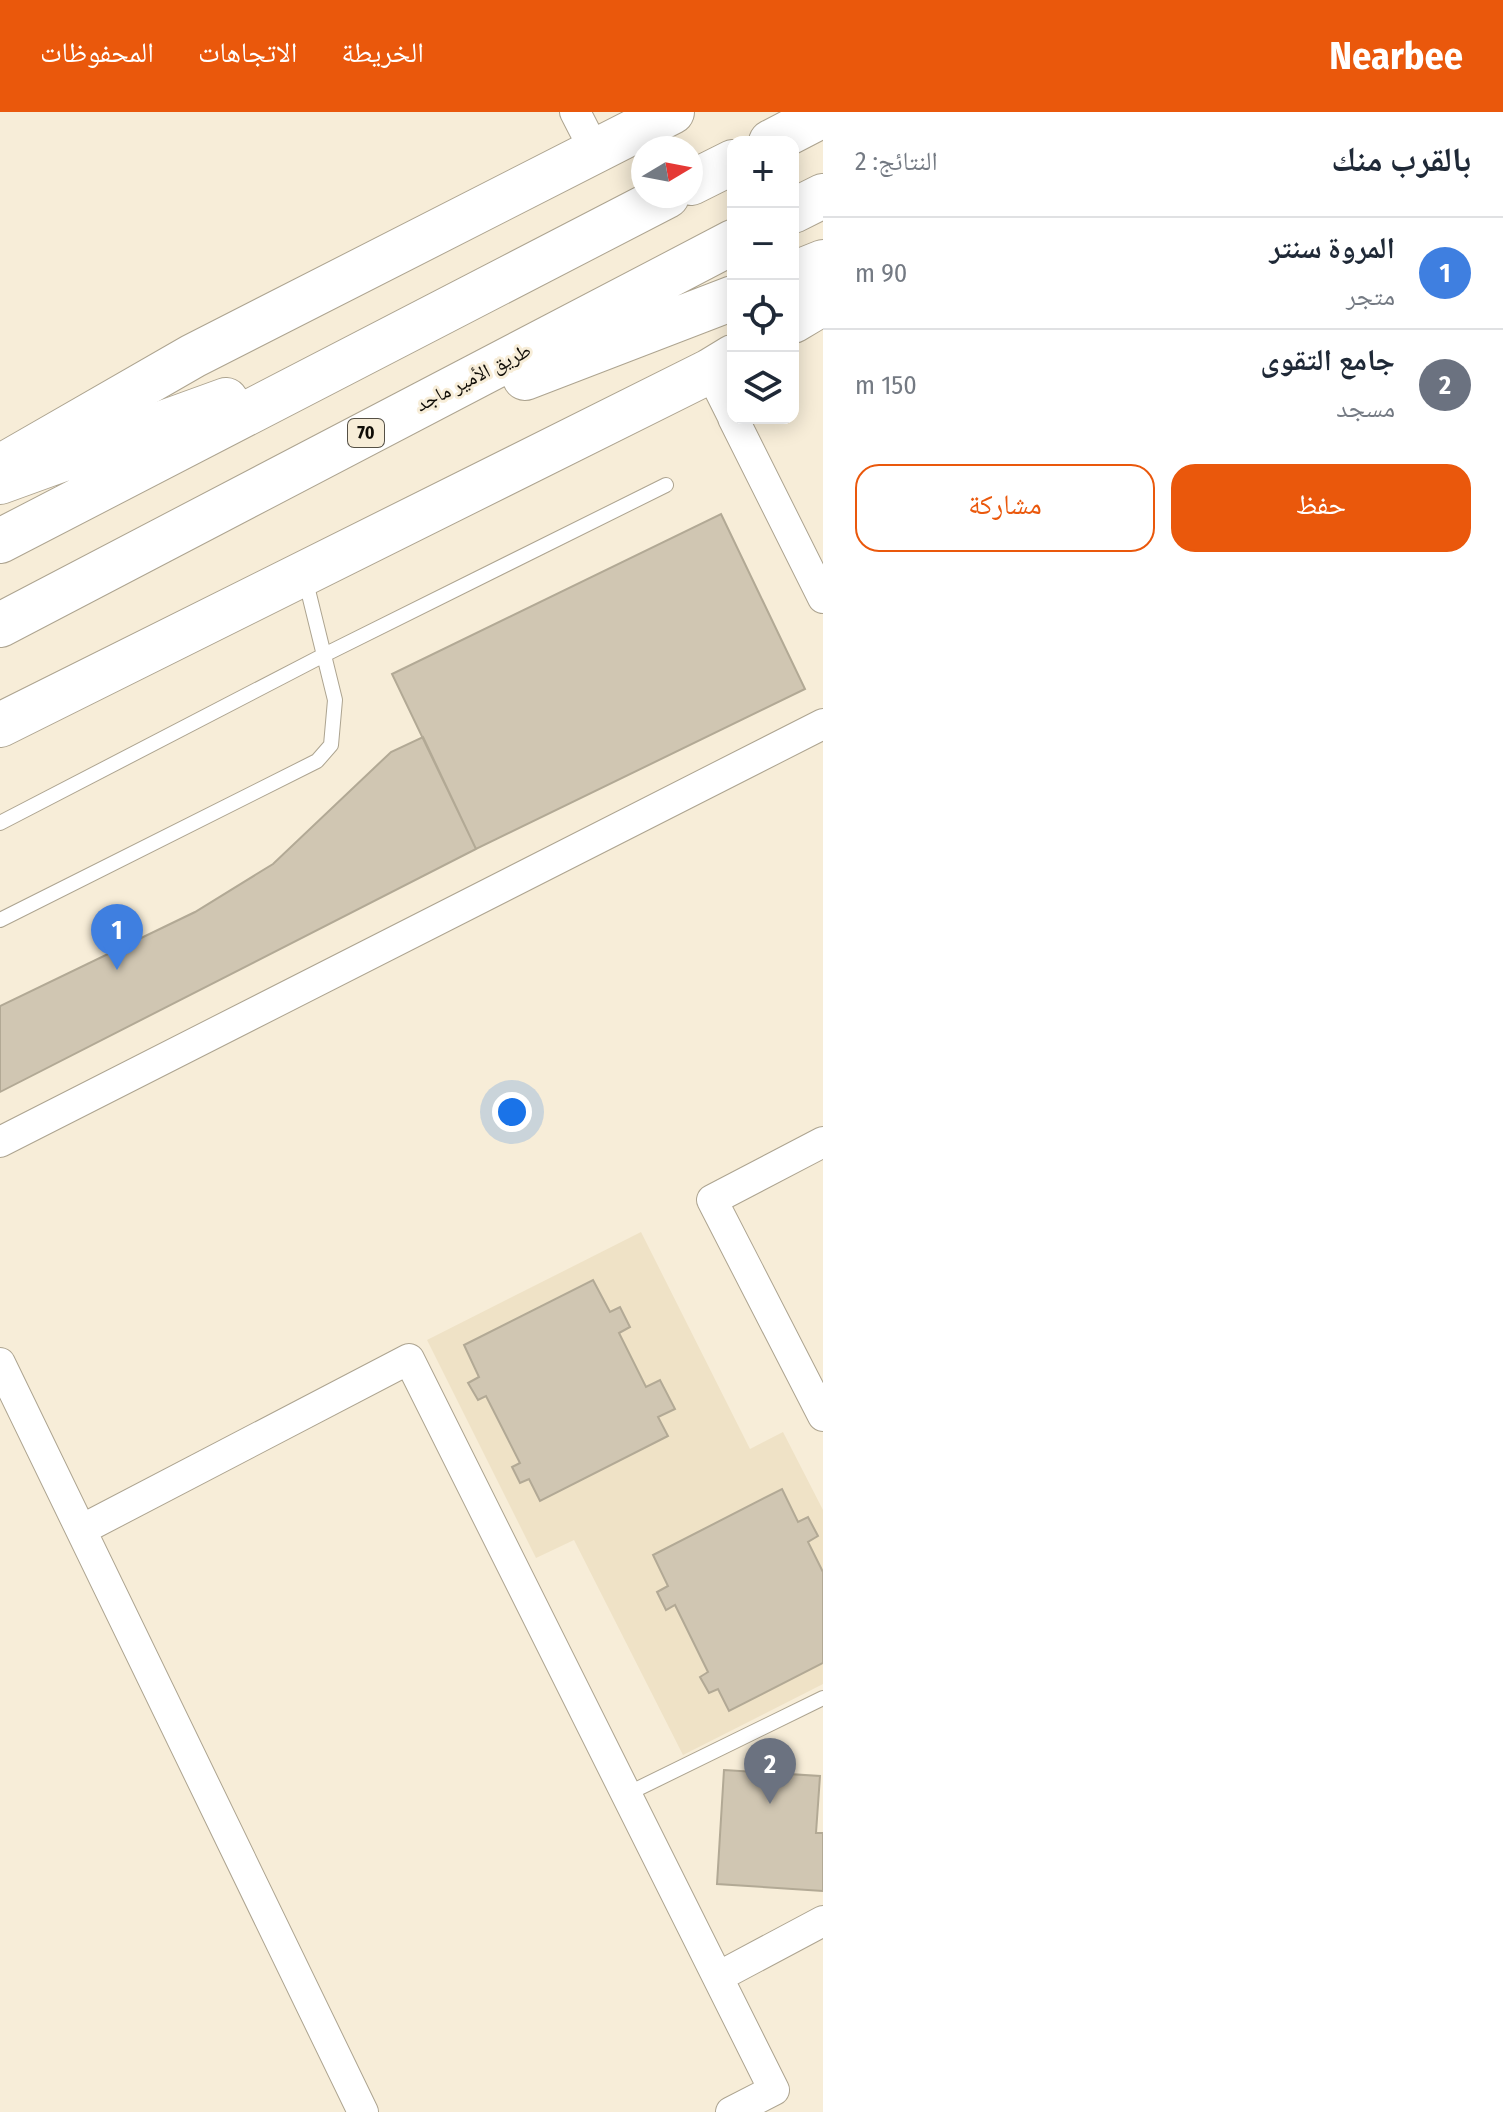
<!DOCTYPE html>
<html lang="ar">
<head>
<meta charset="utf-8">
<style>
	:root { --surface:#fff; --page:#f6f6f7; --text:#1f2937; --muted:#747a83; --line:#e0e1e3; --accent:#ea580c }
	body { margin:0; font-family:"Fira Sans Condensed","Noto Naskh Arabic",sans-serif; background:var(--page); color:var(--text); direction:rtl }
	.controls { position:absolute; right:24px; top:24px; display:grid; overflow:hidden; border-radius:16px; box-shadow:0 4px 20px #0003 }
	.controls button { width:72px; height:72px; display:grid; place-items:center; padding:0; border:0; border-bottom:2px solid var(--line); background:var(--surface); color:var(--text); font:40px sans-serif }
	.compass { position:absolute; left:631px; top:24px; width:72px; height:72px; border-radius:50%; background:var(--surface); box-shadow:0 4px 20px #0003; rotate:80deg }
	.you { position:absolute; left:512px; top:1000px; width:28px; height:28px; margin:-20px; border:6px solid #fff; border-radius:50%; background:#1a73e8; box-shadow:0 0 0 12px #1a73e833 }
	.badge { display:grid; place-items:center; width:52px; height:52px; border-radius:50%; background:var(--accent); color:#fff; font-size:26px; font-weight:700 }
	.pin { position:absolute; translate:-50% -66px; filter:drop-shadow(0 2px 4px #0008) }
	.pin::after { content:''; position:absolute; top:42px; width:28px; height:24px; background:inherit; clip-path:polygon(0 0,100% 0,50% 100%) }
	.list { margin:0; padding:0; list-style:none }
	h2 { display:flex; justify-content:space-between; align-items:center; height:104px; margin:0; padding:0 32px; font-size:34px }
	h2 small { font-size:26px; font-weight:400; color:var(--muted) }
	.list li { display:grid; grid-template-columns:52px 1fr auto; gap:24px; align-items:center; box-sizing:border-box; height:112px; padding:0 32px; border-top:2px solid var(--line) }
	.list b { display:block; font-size:30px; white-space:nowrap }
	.list p { margin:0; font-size:26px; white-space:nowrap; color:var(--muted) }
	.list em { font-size:26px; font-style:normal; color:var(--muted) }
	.actions { display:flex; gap:16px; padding:24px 32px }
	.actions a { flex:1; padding:18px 0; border:2px solid var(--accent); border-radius:24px; text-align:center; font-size:28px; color:var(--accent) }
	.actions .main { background:var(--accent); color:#fff }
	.icon { flex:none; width:44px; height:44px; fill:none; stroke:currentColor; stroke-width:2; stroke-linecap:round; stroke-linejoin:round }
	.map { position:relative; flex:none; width:823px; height:2000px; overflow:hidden; direction:ltr }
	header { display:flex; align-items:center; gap:48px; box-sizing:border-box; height:112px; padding:0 40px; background:var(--accent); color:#fff }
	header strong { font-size:38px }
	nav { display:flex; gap:44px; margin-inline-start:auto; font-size:28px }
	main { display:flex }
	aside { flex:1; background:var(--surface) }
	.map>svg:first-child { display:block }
	.built { fill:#efe2c6 }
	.building { fill:#d0c6b2; stroke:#b2a995; stroke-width:2 }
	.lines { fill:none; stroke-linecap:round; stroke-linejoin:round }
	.service-casing { stroke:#ada490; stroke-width:16 }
	.minor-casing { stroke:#ada490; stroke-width:32 }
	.primary-casing { stroke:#ada490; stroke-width:46 }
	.trunk-casing { stroke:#ada490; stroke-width:46 }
	.service { stroke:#fff; stroke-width:14 }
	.minor { stroke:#fff; stroke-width:30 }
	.primary { stroke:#fff; stroke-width:44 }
	.trunk { stroke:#fff; stroke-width:44 }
	.labels { text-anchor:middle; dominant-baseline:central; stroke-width:6; stroke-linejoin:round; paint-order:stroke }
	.shield { fill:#f7edd8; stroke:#555045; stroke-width:2 }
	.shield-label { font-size:18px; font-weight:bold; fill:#0f0c06 }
	.street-label { font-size:20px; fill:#0f0c06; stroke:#f7edd8 }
</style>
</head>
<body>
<header>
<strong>Nearbee</strong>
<nav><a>الخريطة</a><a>الاتجاهات</a><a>المحفوظات</a></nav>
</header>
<main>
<aside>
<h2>بالقرب منك<small>النتائج: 2</small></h2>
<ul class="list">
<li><span class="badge" style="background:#3f7fe0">1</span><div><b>المروة سنتر</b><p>متجر</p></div><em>90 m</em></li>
<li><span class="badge" style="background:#6b7280">2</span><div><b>جامع التقوى</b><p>مسجد</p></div><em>150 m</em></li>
</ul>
<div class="actions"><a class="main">حفظ</a><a>مشاركة</a></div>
</aside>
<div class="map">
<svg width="823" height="2000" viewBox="0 0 823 2000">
	<rect width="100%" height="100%" fill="#f7edd8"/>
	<!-- built -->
	<path class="built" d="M641,1120L750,1337L783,1320L823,1398V1572L683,1643L574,1428L536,1446L427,1228Z"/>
	<!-- building -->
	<path class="building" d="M721,402L805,577L476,737L392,562Z
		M423,625L476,737L0,980V894L195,800L273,752L391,640Z
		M593,1168L610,1200L620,1195L630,1215L619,1221L646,1275L660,1268L675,1297L658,1305L668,1324L540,1389L529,1367L520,1371L512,1355L520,1351L486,1284L478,1288L468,1271L479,1265L464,1233Z
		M782,1377L798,1410L808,1405L818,1424L808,1430L823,1460V1551L729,1599L718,1577L709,1581L700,1565L708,1560L675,1493L666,1498L657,1480L668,1474L653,1443Z
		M724,1658L820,1664L816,1721H823V1779L717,1772Z"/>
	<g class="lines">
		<!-- service casing -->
		<g class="service-casing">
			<path id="service" d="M0,711L324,543L666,373
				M0,808L317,649L331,633L335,588L305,466
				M627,1682L823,1586"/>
		</g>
		<!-- minor casing -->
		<g class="minor-casing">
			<path id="minor" d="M575,0L595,39
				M710,259L733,305
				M733,306L823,486
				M0,1030L823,612
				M823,1030L712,1088L823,1304
				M0,1251L363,2000
				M81,1418L409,1247L774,1978L731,2000
				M718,1865L823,1809"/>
		</g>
		<!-- primary casing -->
		<g class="primary-casing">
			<path id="primary" d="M793,209L823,191
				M0,355L193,244L672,0
				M0,613L710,259L733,245"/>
		</g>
		<!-- trunk casing -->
		<g class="trunk-casing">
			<path id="trunk" d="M771,30L823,3
				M691,71L733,50
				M793,99L823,84
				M793,162L823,150
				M525,266L733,186
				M0,370L226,288
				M0,429L667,84
				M0,513L733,130"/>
		</g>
		<!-- service -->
		<use href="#service" class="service"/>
		<!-- minor -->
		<use href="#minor" class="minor"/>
		<!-- primary -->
		<use href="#primary" class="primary"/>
		<!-- trunk -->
		<use href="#trunk" class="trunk"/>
	</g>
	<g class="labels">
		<!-- shield labels -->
		<rect class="shield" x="348" y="307" width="36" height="28" rx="6"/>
		<g class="shield-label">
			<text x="366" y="321">70</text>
		</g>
		<!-- street labels -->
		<g class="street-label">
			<text transform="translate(473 265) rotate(-27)">طريق الأمير ماجد</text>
		</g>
	</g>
</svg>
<div class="controls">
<button>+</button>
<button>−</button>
<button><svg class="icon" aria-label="locate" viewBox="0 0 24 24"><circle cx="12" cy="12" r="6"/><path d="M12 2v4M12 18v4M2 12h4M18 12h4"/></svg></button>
<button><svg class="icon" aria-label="layers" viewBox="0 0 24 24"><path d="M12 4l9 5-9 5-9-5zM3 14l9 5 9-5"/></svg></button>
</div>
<svg class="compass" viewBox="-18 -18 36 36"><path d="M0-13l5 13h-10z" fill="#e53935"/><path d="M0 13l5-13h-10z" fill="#747a83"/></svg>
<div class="you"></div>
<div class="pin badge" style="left:117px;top:858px;background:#3f7fe0">1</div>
<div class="pin badge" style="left:770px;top:1692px;background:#6b7280">2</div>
</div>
</main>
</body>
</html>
